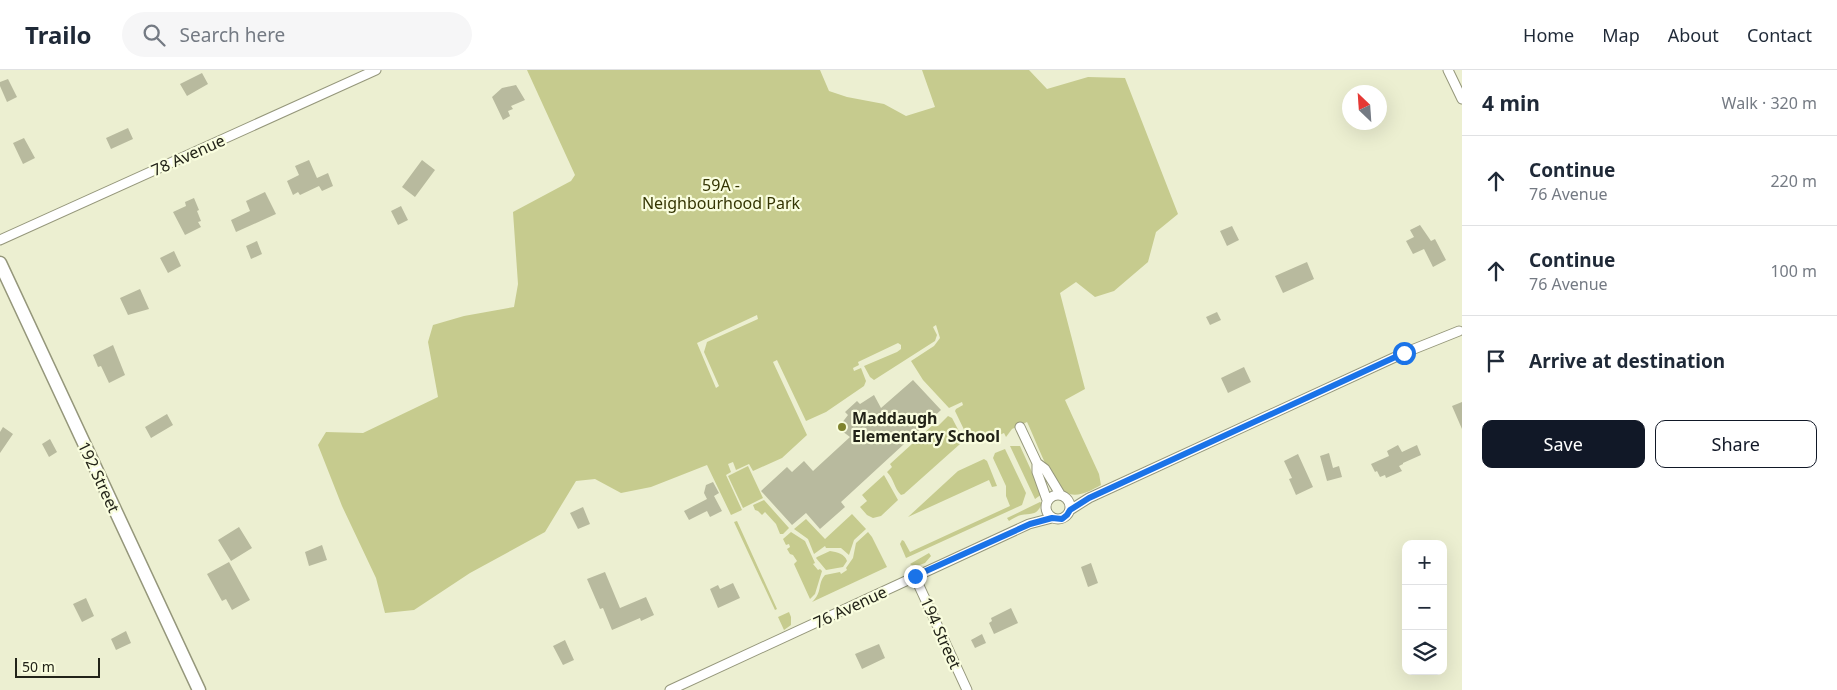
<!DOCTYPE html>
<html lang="en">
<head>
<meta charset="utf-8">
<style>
	:root { --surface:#fff; --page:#f6f6f7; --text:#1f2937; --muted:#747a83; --line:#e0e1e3; --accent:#111827 }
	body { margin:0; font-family:"Noto Sans",sans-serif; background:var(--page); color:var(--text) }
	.controls { position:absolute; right:15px; bottom:15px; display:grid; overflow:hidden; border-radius:10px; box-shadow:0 5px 20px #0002 }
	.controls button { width:45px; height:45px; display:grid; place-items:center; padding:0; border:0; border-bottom:1px solid var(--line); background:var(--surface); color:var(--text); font:25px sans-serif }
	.compass { position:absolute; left:1342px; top:15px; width:45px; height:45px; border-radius:50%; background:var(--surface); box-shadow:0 5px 20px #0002; rotate:335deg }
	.scale { position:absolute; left:15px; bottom:12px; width:85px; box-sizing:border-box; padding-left:5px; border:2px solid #222318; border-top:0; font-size:14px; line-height:18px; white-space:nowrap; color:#222318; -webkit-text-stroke:4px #f9fdde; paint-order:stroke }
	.stop { position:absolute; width:15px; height:15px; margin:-11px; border:4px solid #1a73e8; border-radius:50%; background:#fff }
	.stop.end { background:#1a73e8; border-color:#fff; box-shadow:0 1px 5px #0008 }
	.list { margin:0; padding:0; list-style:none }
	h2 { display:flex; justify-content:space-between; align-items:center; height:65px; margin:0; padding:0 20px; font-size:21px }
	h2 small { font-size:16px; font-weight:400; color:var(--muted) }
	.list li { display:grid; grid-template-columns:32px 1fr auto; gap:15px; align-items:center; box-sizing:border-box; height:90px; padding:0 20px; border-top:1px solid var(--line) }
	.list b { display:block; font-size:19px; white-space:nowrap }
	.list p { margin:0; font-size:16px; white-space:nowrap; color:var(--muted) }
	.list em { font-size:16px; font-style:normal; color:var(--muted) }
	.actions { display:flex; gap:10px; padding:15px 20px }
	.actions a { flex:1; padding:11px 0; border:1px solid var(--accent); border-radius:10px; text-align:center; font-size:18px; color:var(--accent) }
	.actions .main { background:var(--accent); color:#fff }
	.icon { flex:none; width:28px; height:28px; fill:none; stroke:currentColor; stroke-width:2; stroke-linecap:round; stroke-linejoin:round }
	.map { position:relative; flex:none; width:1462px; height:620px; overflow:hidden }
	header { display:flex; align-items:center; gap:30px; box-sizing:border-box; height:70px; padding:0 25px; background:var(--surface); border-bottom:1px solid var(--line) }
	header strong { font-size:24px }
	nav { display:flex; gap:28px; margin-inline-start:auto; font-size:18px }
	.search { width:350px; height:45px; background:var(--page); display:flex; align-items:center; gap:12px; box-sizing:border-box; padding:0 18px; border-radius:28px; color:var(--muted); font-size:19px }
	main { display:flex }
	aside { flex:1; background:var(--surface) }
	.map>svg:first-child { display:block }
	.green { fill:#c6cb8e; fill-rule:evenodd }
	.building { fill:#b8ba9e }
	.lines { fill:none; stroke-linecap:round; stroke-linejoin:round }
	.street-casing { stroke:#95977b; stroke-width:11 }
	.secondary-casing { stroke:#95977b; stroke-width:15 }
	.street { stroke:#fff; stroke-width:9 }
	.secondary { stroke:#fff; stroke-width:12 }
	.route { stroke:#1a73e8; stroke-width:6 }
	.poi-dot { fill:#7f832e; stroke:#f9fdde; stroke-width:2 }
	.labels { text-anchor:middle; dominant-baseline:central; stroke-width:4.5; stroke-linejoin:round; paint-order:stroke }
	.street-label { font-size:16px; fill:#222318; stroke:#f9fdde }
	.park-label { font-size:16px; fill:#343503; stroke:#f9fdde }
	.poi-label { font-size:16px; font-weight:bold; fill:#222318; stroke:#f9fdde; text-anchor:start }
</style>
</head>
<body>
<header>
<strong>Trailo</strong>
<div class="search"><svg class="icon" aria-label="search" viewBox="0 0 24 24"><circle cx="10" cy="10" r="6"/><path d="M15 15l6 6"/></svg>Search here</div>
<nav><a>Home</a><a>Map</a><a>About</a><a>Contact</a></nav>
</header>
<main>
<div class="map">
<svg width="1462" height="620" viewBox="0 0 1462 620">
	<rect width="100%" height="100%" fill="#ecefd1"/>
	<!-- green -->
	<path class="green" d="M527,0H820L829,21L847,27L884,34L906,46L935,37L922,0H1029L1047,19L1088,7L1125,8L1178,144L1156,162L1148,192L1114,221L1095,227L1076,212L1060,223L1085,319L1065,330L1099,404L1101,415C1090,421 1077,429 1064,422C1052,415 1034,366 1027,352L1012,359L1006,367L1004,363L981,373L969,370L955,341L956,339L963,335L962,332L949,338L923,310L911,291L934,276L940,268L936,255L933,257L937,265L935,271L874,310L870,307L864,296L897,282L901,279V275L898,273L858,292L859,295L853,298L854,301L861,298L866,311L864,316L826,342L806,351L777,290L773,292L807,365L782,388L753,401L749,394L736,400L733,392L728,394L731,402L726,405L742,440L731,445L707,395L651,417L621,423L595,409L576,411L545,462L470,503L414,540L385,543L376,508L342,436L318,375L326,362L363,363L438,327L428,272L433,255L464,246L514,237L518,214L513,142L571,111L575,105ZM757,245L758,249L707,272L704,282L719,316L716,318L697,273Z
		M948,346L952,348L962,367L960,374L904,424L901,425C894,418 894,409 887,402L892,397L890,394L935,353L938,356Z
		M1010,376H1020L1042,424L1035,429Z
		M1005,379L1026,423L1022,435L906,488L900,474L902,470L904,471L910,482L1010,436L1006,426V416L993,388L995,383Z
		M984,389L987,391L997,416L992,417L989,410L908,447L958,401Z
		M748,396L763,428L743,438L728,406Z
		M884,405L898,430L881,446L873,448L867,445L860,437L867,431L862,425Z
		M764,430L789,458L783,464H780L776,454L765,442L762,445L758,441L755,440L753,435Z
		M1040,432L1042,433C1037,446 1032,443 1021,445C1017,446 1012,449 1009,451L1007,448Z
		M852,444L866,459L854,470L849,485L841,478H826L825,476L814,484L808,469L794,459L806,449L825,469Z
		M737,451L777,539L775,540L734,452Z
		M791,462L805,471L815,493L813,494L818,500L820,499L822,501L815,524L810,529L794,494L797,491L793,485L790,484L787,479L790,477L789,474L786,475L783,469Z
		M868,462L872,467L887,497L812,532C823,522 817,514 825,505L840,502L841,504L847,500L846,498L853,488L856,473Z
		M830,481C837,482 845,484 847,491L843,497L826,500L816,488L817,487Z
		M929,483L931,486L925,493L914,497L910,494Z
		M789,542L791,547V555L784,560L778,547Z"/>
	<!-- building -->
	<path class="building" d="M202,3L208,14L187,26L180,14Z
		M8,9L17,27L7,32L0,16V12Z
		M516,15L525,30L511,36L513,39L508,41L510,46L503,50L492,27L502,18Z
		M128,58L133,69L111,79L106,68Z
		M24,68L35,88L23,94L13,73Z
		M309,90L317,108L328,103L333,116L322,121L319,116L300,125L298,122L293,125L287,111L299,105L295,96Z
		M422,90L435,100L415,127L402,117Z
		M265,122L276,144L236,162L231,150L250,141L246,131Z
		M194,128L199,140L197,141L201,151L198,152L201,157L185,165L173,142L186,136L185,132Z
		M401,136L408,150L398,155L391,141Z
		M1420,155L1431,171L1435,169L1446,190L1433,197L1424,179L1413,184L1406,171L1414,167L1410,160Z
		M1232,156L1239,170L1227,176L1220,161Z
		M257,171L262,184L251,189L246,176Z
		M174,181L181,196L168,203L160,188Z
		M1307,192L1314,209L1283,223L1275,206Z
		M140,219L149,239L128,245L120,228Z
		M1217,242L1221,250L1210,255L1206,247Z
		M113,275L125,305L109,313L101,296L98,297L93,285Z
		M1244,297L1251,312L1228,323L1221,308Z
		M913,310L941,340L841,432L845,437L820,459L806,443L792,455L761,421L787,397L792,402L804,391L813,401L850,367L838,358L848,345L845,342L857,331L860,334L874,325L881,338Z
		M1462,332V359L1452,336Z
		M167,344L173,355L151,368L145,357Z
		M3,357L13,364L0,383V362Z
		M50,369L57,382L49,387L42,374Z
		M1398,375L1402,382L1417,375L1421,385L1403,393V394L1399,396L1402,401L1386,408L1385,405L1380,407L1377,401L1375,402L1371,394L1389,386L1387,381Z
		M1329,383L1333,398L1339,396L1342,407L1327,411L1320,386Z
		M1298,384L1313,417L1296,425L1289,409L1292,408L1284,391Z
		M713,412L719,423L714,426L722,441L710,447L707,441L689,450L684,441L707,429L704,423L706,415Z
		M583,437L590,454L578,459L570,443Z
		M239,457L252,478L231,491L218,470Z
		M322,475L327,490L309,496L305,482Z
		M229,492L250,530L232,540L226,529L222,531L207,504Z
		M1091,493L1098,513L1088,517L1081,497Z
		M605,502L620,538L646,527L654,545L641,551L640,548L612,560L603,538L600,539L587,509Z
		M733,513L740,528L718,538L710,519L718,515L720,519Z
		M86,528L94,546L82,552L73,534Z
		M1011,538L1018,553L994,564L989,553L992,551L991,548Z
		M126,561L131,573L116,580L111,569Z
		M982,564L986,573L975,578L971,570Z
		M565,570L574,590L563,595L553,576Z
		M879,574L885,588L862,599L855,584Z"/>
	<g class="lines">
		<!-- street casing -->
		<g class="street-casing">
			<path id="street" d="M1448,0L1462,29
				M0,170L376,0
				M1020,357L1037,393V402L1047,430
				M1037,393L1045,399L1060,424
				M1046 437a12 12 0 1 1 24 0a12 12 0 1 1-24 0Z
				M1070,440L1089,428L1404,283L1459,261
				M915,507L967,620
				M670,620L1029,454L1052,448"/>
		</g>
		<!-- secondary casing -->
		<g class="secondary-casing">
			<path id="secondary" d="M0,193L199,620"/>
		</g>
		<!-- street -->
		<use href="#street" class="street"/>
		<!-- secondary -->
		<use href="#secondary" class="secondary"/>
	</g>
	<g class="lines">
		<!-- route -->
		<path class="route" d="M915,506L1030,454L1052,448L1062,449L1067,445L1070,440L1089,428L1404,283"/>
	</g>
	<!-- markers -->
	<circle class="poi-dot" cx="842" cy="357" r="5"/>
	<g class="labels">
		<!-- street labels -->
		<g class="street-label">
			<text transform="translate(188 85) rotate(-24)">78 Avenue</text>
			<text transform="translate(99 407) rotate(65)">192 Street</text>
			<text transform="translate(850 537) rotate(-25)">76 Avenue</text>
			<text transform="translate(941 563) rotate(66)">194 Street</text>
		</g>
		<!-- park labels -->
		<g class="park-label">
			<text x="721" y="115">59A -<tspan x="721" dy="18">Neighbourhood Park</tspan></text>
		</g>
		<!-- poi labels -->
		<g class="poi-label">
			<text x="852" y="348">Maddaugh<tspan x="852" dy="18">Elementary School</tspan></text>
		</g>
	</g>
</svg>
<div class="controls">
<button>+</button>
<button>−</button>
<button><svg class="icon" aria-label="layers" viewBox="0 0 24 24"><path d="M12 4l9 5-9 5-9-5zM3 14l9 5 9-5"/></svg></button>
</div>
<svg class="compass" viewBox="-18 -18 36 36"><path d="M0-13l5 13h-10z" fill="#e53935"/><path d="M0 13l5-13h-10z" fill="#747a83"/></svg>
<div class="scale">50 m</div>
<div class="stop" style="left:1404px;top:283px"></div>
<div class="stop end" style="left:915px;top:506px"></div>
</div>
<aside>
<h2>4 min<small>Walk · 320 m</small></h2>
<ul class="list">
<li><svg class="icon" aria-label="ahead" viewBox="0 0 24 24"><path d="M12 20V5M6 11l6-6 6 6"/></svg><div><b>Continue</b><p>76 Avenue</p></div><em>220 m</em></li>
<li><svg class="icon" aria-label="ahead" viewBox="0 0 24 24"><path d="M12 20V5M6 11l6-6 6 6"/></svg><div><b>Continue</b><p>76 Avenue</p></div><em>100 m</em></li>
<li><svg class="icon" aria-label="arrive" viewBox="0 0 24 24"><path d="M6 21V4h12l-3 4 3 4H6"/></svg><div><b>Arrive at destination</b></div></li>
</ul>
<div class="actions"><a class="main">Save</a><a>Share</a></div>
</aside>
</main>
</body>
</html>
